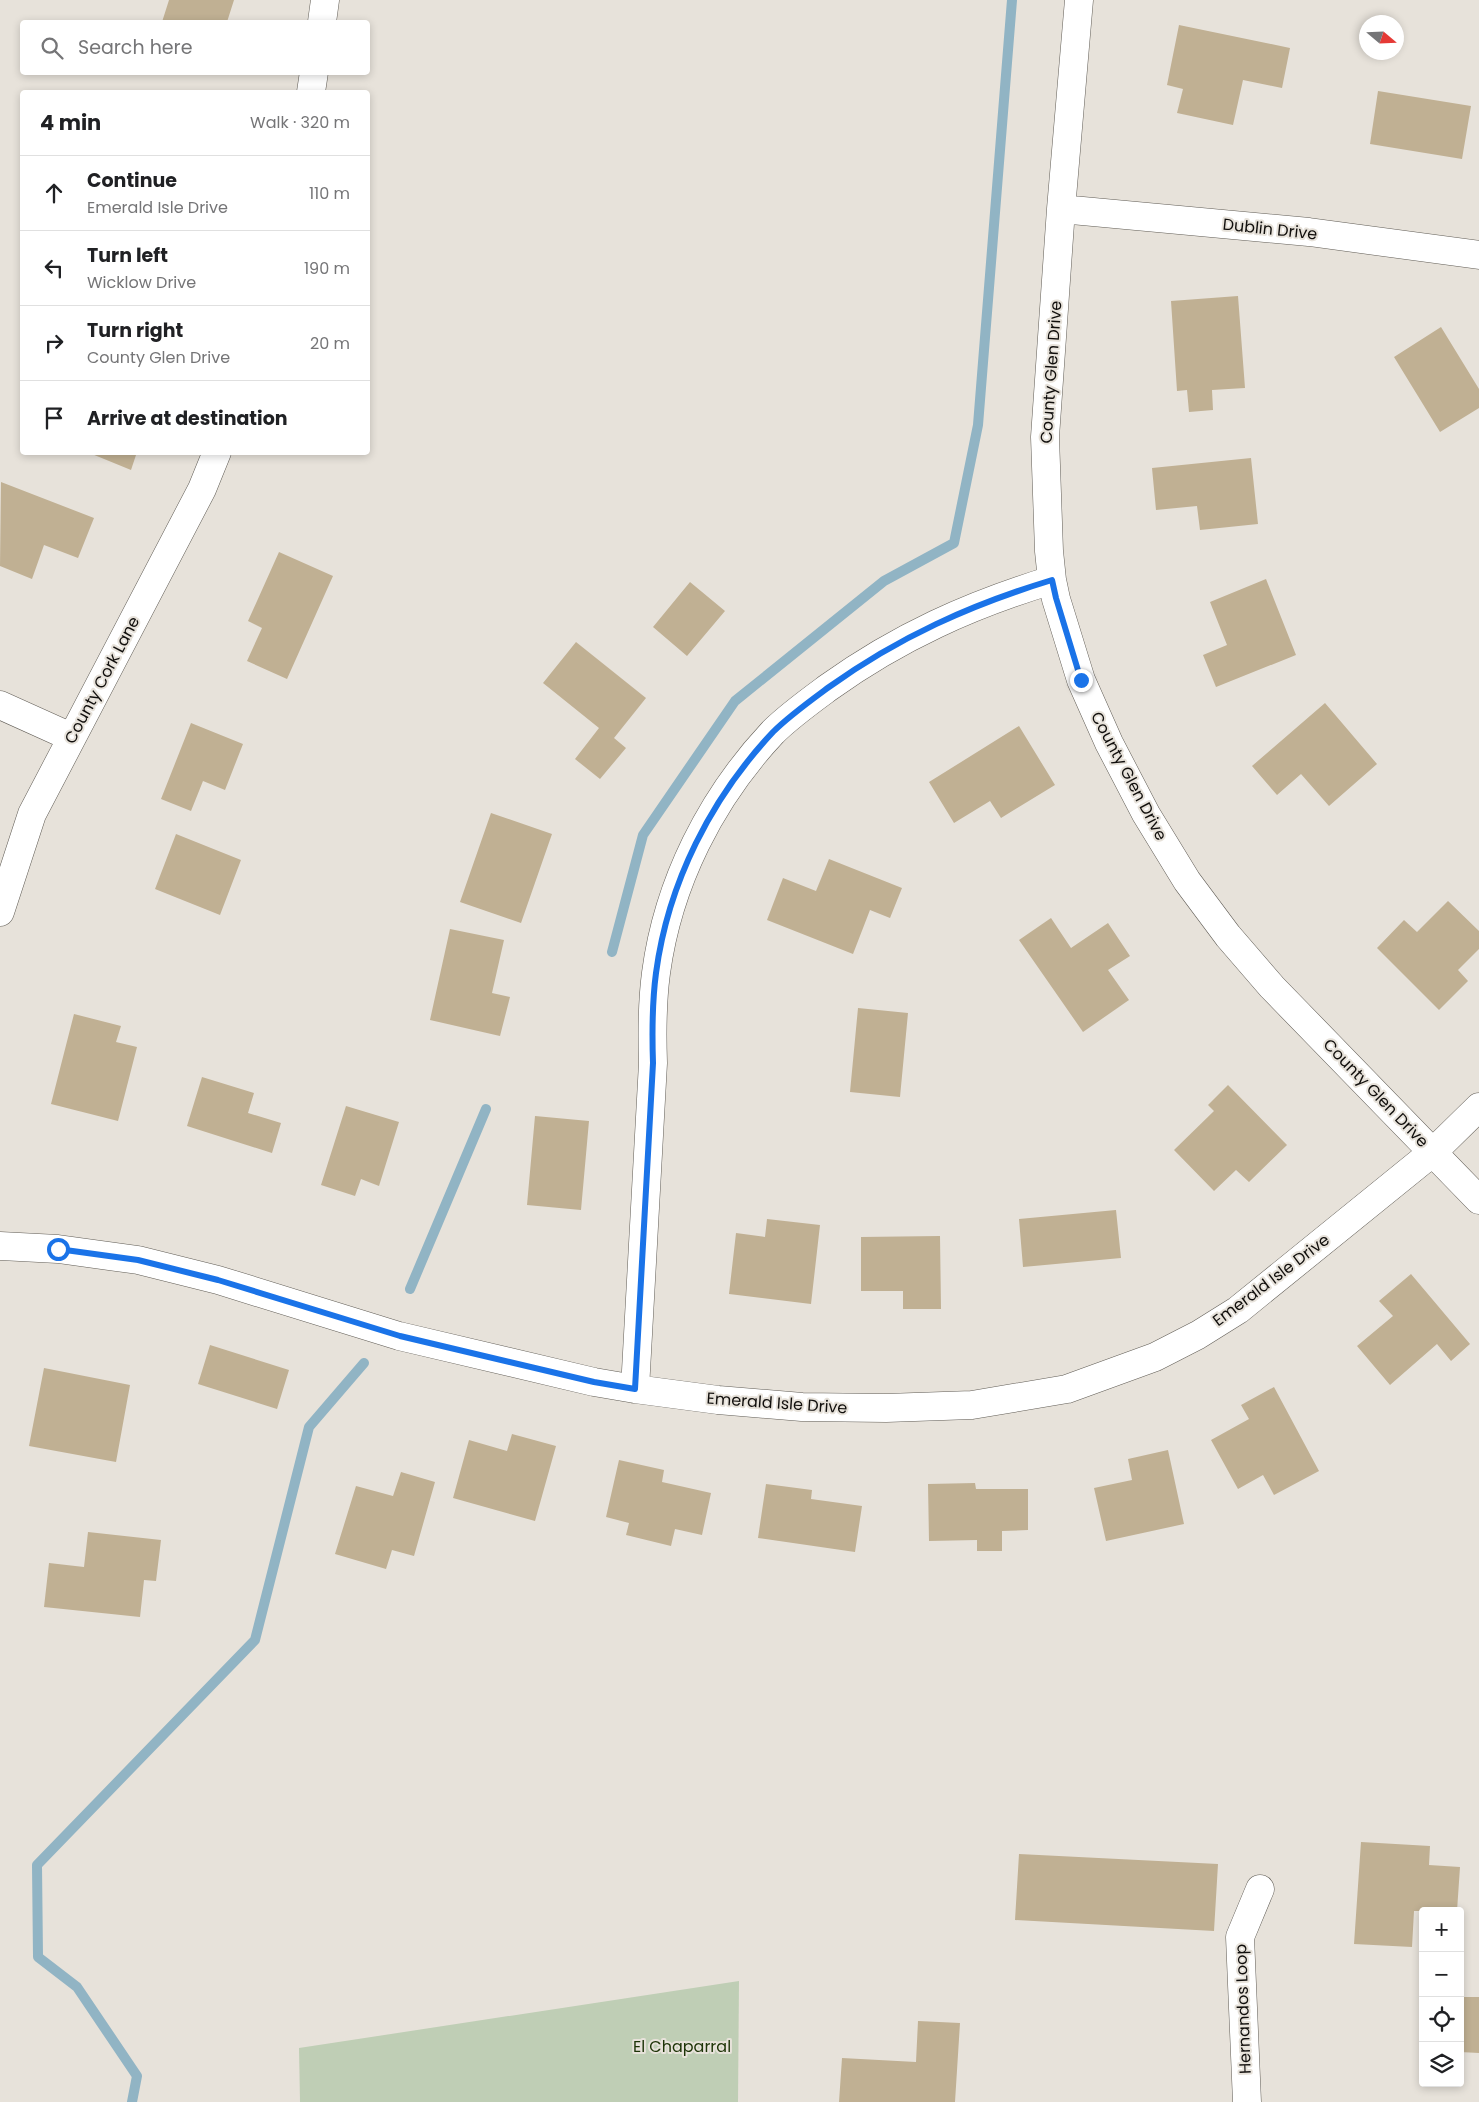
<!DOCTYPE html>
<html lang="en">
<head>
<meta charset="utf-8">
<style>
	:root { --surface:#fff; --page:#f2f2f2; --text:#202124; --muted:#757577; --line:#e0e0e0 }
	body { margin:0; font-family:Poppins,sans-serif; background:var(--page); color:var(--text) }
	.controls { position:absolute; right:15px; bottom:15px; display:grid; overflow:hidden; border-radius:5px; box-shadow:0 2px 8px #0003 }
	.controls button { width:45px; height:45px; display:grid; place-items:center; padding:0; border:0; border-bottom:1px solid var(--line); background:var(--surface); color:var(--text); font:25px sans-serif }
	.compass { position:absolute; left:1359px; top:15px; width:45px; height:45px; border-radius:50%; background:var(--surface); box-shadow:0 2px 8px #0003; rotate:109deg }
	.stop { position:absolute; width:15px; height:15px; margin:-11px; border:4px solid #1a73e8; border-radius:50%; background:#fff }
	.stop.end { background:#1a73e8; border-color:#fff; box-shadow:0 1px 5px #0008 }
	.list { margin:0; padding:0; list-style:none }
	h2 { display:flex; justify-content:space-between; align-items:center; height:65px; margin:0; padding:0 20px; font-size:21px }
	h2 small { font-size:16px; font-weight:400; color:var(--muted) }
	.list li { display:grid; grid-template-columns:32px 1fr auto; gap:15px; align-items:center; box-sizing:border-box; height:75px; padding:0 20px; border-top:1px solid var(--line) }
	.list b { display:block; font-size:19px; white-space:nowrap }
	.list p { margin:0; font-size:16px; white-space:nowrap; color:var(--muted) }
	.list em { font-size:16px; font-style:normal; color:var(--muted) }
	.icon { flex:none; width:28px; height:28px; fill:none; stroke:currentColor; stroke-width:2; stroke-linecap:round; stroke-linejoin:round }
	.map { position:relative; flex:none; width:1479px; height:2102px; overflow:hidden }
	.search { position:absolute; background:var(--surface); box-shadow:0 2px 8px #0003; left:20px; top:20px; width:350px; height:55px; display:flex; align-items:center; gap:12px; box-sizing:border-box; padding:0 18px; border-radius:5px; color:var(--muted); font-size:19px }
	.panel { position:absolute; background:var(--surface); box-shadow:0 2px 8px #0003; left:20px; top:90px; width:350px; height:365px; border-radius:5px }
	.map>svg:first-child { display:block }
	.green { fill:#bfceb5 }
	.lines { fill:none; stroke-linecap:round; stroke-linejoin:round }
	.stream { stroke:#91b4c4; stroke-width:10 }
	.building { fill:#c0b093 }
	.street-casing { stroke:#615d56; stroke-width:29 }
	.street { stroke:#fff; stroke-width:28 }
	.route { stroke:#1a73e8; stroke-width:6 }
	.labels { text-anchor:middle; dominant-baseline:central; stroke-width:4; stroke-linejoin:round; paint-order:stroke }
	.street-label { font-size:16px; fill:#100e0c; stroke:#e7e2da }
	.park-label { font-size:16px; fill:#1c3306; stroke:#e7e2da }
</style>
</head>
<body>
<div class="map">
<svg width="1479" height="2102" viewBox="0 0 1479 2102">
	<rect width="100%" height="100%" fill="#e7e2da"/>
	<!-- green -->
	<path class="green" d="M739,1981L738,2102H300L299,2048Z"/>
	<g class="lines">
		<!-- stream -->
		<path class="stream" d="M612,952L643,835L735,701L884,581L954,543L978,425L1012,0
			M410,1289L486,1109
			M132,2102L137,2076L77,1987L38,1957L37,1865L255,1640L309,1427L364,1363"/>
	</g>
	<!-- building -->
	<path class="building" d="M169,0H234L227,22H162Z
		M1179,25L1290,48L1282,88L1243,80L1233,125L1177,113L1183,89L1167,85Z
		M1378,91L1471,106L1462,159L1370,144Z
		M1238,296L1245,388L1212,390L1213,410L1189,412L1187,390L1177,391L1171,301Z
		M1441,327L1479,389V408L1440,432L1394,357Z
		M87,452H137L131,470Z
		M1251,458L1258,524L1200,530L1197,506L1156,510L1152,468Z
		M1,482L94,518L78,558L44,545L32,579L0,566Z
		M279,552L333,576L287,679L247,661L262,628L248,621Z
		M1266,579L1296,655L1216,687L1203,655L1227,645L1210,602Z
		M690,582L725,611L687,656L653,627Z
		M576,642L646,698L614,738L626,748L600,779L575,759L599,728L543,683Z
		M1325,703L1377,764L1329,806L1301,774L1277,795L1252,766Z
		M191,723L243,744L225,790L203,781L191,811L161,799Z
		M1019,726L1055,785L1001,818L990,801L954,823L929,782Z
		M491,813L552,834L521,923L460,902Z
		M176,834L241,860L220,915L155,889Z
		M829,859L902,888L890,918L870,910L853,954L767,920L783,878L816,891Z
		M1448,901L1479,931V949L1458,970L1468,981L1439,1010L1377,948L1404,920L1417,932Z
		M1051,918L1071,948L1108,923L1130,956L1108,970L1129,1000L1083,1032L1019,940Z
		M450,929L504,940L492,993L510,997L500,1036L430,1020Z
		M858,1008L908,1013L900,1097L850,1092Z
		M74,1014L121,1026L116,1042L137,1047L118,1121L51,1104Z
		M202,1077L254,1093L248,1113L281,1123L272,1153L187,1126Z
		M1228,1085L1287,1145L1249,1182L1236,1170L1214,1191L1174,1150L1214,1111L1208,1105Z
		M346,1106L399,1122L379,1186L361,1179L355,1196L321,1185Z
		M535,1116L589,1121L581,1210L527,1205Z
		M1116,1210L1121,1258L1023,1267L1019,1219Z
		M767,1219L820,1225L811,1304L729,1294L736,1233L765,1237Z
		M940,1236L941,1309H903V1291H861V1237Z
		M1411,1274L1470,1344L1451,1361L1437,1344L1390,1385L1357,1346L1393,1316L1379,1301Z
		M210,1345L289,1370L277,1409L198,1384Z
		M44,1368L130,1385L116,1462L29,1446Z
		M1274,1387L1319,1471L1274,1495L1263,1475L1238,1489L1211,1440L1249,1419L1241,1405Z
		M512,1434L556,1446L535,1521L453,1498L469,1440L507,1451Z
		M1168,1450L1184,1524L1106,1541L1094,1488L1132,1480L1128,1459Z
		M619,1460L664,1470L662,1482L711,1493L702,1535L675,1529L671,1546L626,1535L629,1523L606,1517Z
		M401,1472L435,1482L414,1556L392,1550L386,1569L335,1554L356,1486L393,1496Z
		M975,1483L976,1489H1028V1530L1002,1531V1551H977V1540L929,1541L928,1484Z
		M766,1484L812,1490L811,1499L862,1506L855,1552L758,1538Z
		M88,1532L161,1540L156,1581L144,1580L140,1617L44,1607L49,1563L84,1567Z
		M1361,1842L1430,1846L1429,1865L1460,1867L1457,1911H1414L1412,1947L1354,1944Z
		M1019,1854L1218,1864L1214,1931L1015,1920Z
		M1460,1997H1479V2053L1460,2052Z
		M918,2021L960,2023L955,2102H839L842,2058L916,2062Z"/>
	<g class="lines">
		<!-- street casing -->
		<g class="street-casing">
			<path id="street" d="M1079,0L1061,209L1045,437L1049,551L1052,580L1056,599L1081,680L1109,743L1146,814L1187,881L1228,936L1272,987L1479,1200
				M322,22L325,0
				M311,92L314,72
				M1061,209L1309,232L1479,255
				M0,705L71,737
				M0,912L32,814L202,489L217,452
				M0,1246L58,1249L138,1260L218,1280L399,1336L594,1382L635,1389L718,1400L802,1407L886,1408L972,1405L1067,1389L1155,1357L1198,1335L1238,1310L1433,1152L1479,1107
				M635,1389L653,1063C652,1033 652,1003 656,973C668,883 711,798 773,732C789,716 810,701 829,687C899,637 970,605 1052,580
				M1247,2102L1240,1937L1260,1889"/>
		</g>
		<!-- street -->
		<use href="#street" class="street"/>
	</g>
	<g class="lines">
		<!-- route -->
		<path class="route" d="M58,1249L138,1260L218,1280L400,1336L594,1382L635,1389L653,1063C652,1033 652,1003 656,973C668,883 711,798 773,732C789,716 810,701 829,687C899,637 970,605 1052,580L1056,598L1081,680"/>
	</g>
	<g class="labels">
		<!-- street labels -->
		<g class="street-label">
			<text transform="translate(1270 229) rotate(6)">Dublin Drive</text>
			<text transform="translate(1051 372) rotate(-86)">County Glen Drive</text>
			<text transform="translate(102 680) rotate(-62)">County Cork Lane</text>
			<text transform="translate(1129 776) rotate(62)">County Glen Drive</text>
			<text transform="translate(1376 1093) rotate(46)">County Glen Drive</text>
			<text transform="translate(1271 1280) rotate(-37)">Emerald Isle Drive</text>
			<text transform="translate(777 1403) rotate(4)">Emerald Isle Drive</text>
			<text transform="translate(1243 2009) rotate(-92)">Hernandos Loop</text>
		</g>
		<!-- park labels -->
		<g class="park-label">
			<text x="682" y="2046">El Chaparral</text>
		</g>
	</g>
</svg>
<div class="controls">
<button>+</button>
<button>−</button>
<button><svg class="icon" aria-label="locate" viewBox="0 0 24 24"><circle cx="12" cy="12" r="6"/><path d="M12 2v4M12 18v4M2 12h4M18 12h4"/></svg></button>
<button><svg class="icon" aria-label="layers" viewBox="0 0 24 24"><path d="M12 4l9 5-9 5-9-5zM3 14l9 5 9-5"/></svg></button>
</div>
<svg class="compass" viewBox="-18 -18 36 36"><path d="M0-13l5 13h-10z" fill="#e53935"/><path d="M0 13l5-13h-10z" fill="#757577"/></svg>
<div class="stop" style="left:58px;top:1249px"></div>
<div class="stop end" style="left:1081px;top:680px"></div>
<div class="search"><svg class="icon" aria-label="search" viewBox="0 0 24 24"><circle cx="10" cy="10" r="6"/><path d="M15 15l6 6"/></svg>Search here</div>
<section class="panel">
<h2>4 min<small>Walk · 320 m</small></h2>
<ul class="list">
<li><svg class="icon" aria-label="ahead" viewBox="0 0 24 24"><path d="M12 20V5M6 11l6-6 6 6"/></svg><div><b>Continue</b><p>Emerald Isle Drive</p></div><em>110 m</em></li>
<li><svg class="icon" aria-label="left" viewBox="0 0 24 24"><path d="M17 20v-9H6M10 6l-5 5 5 5"/></svg><div><b>Turn left</b><p>Wicklow Drive</p></div><em>190 m</em></li>
<li><svg class="icon" aria-label="right" viewBox="0 0 24 24"><path d="M7 20v-9h11M14 6l5 5-5 5"/></svg><div><b>Turn right</b><p>County Glen Drive</p></div><em>20 m</em></li>
<li><svg class="icon" aria-label="arrive" viewBox="0 0 24 24"><path d="M6 21V4h12l-3 4 3 4H6"/></svg><div><b>Arrive at destination</b></div></li>
</ul>
</section>
</div>
</body>
</html>
